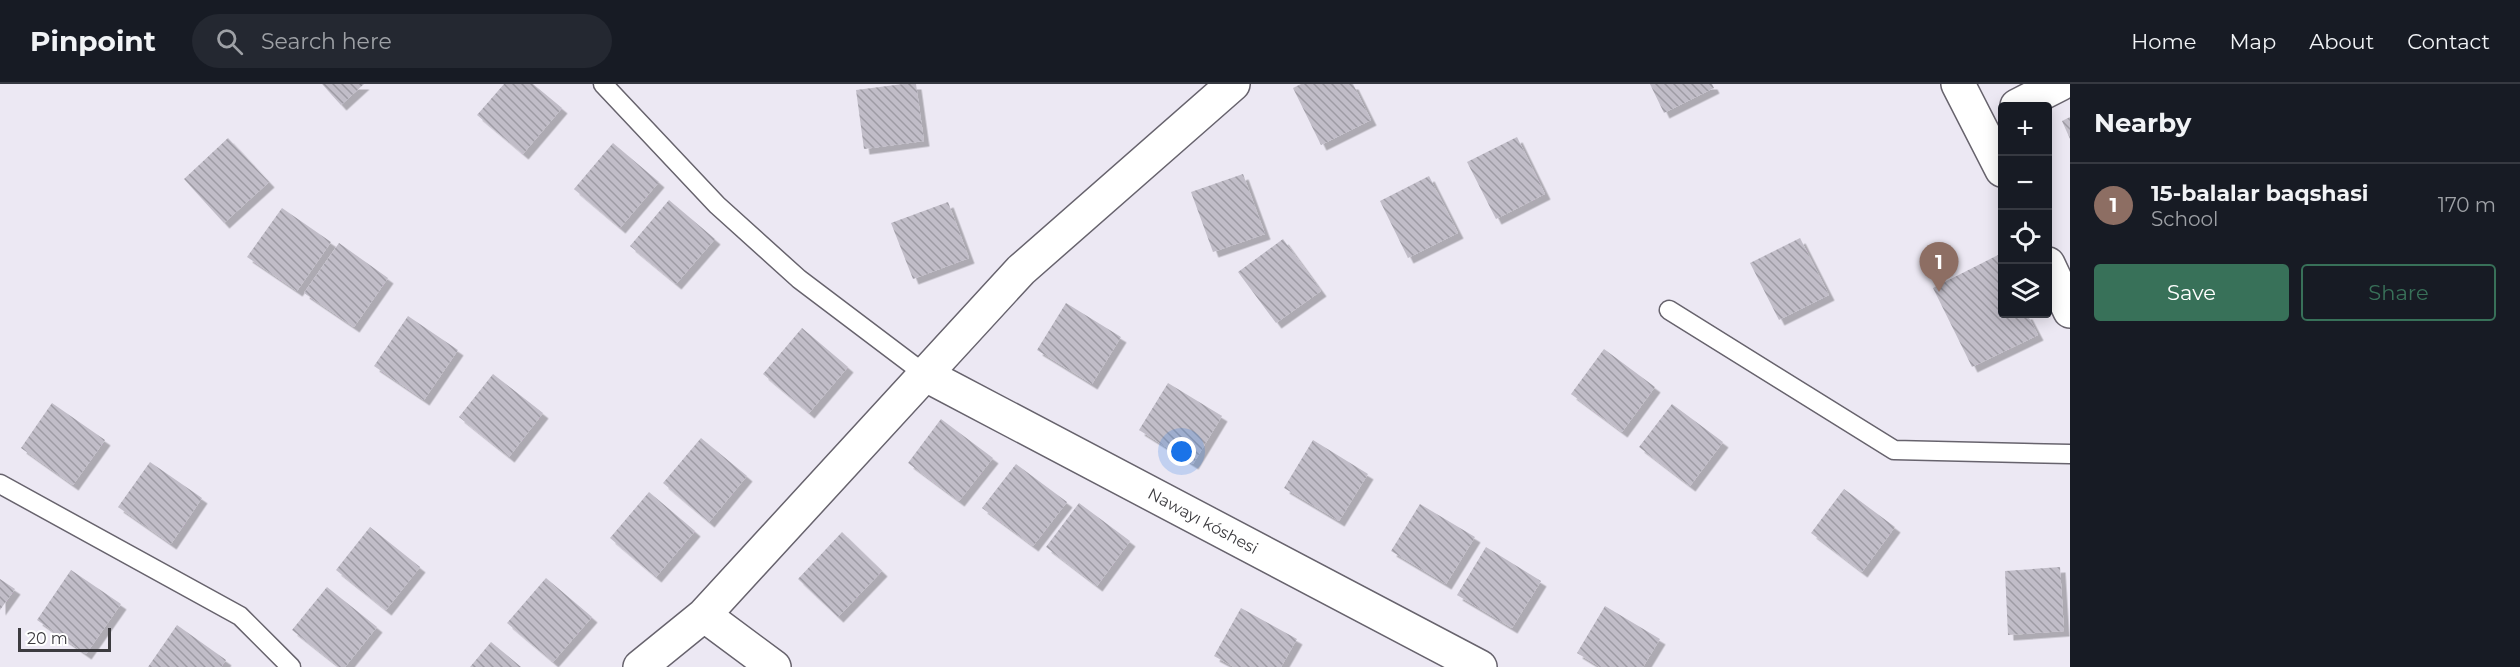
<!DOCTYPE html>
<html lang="en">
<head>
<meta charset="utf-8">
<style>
	:root { --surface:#171b24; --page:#242831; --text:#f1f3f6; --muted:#9ea1a6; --line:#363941; --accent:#387159 }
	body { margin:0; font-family:Montserrat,sans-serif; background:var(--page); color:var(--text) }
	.controls { position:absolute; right:18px; top:18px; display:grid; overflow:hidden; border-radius:6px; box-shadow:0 3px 15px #0003 }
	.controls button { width:54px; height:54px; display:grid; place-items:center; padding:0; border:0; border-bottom:2px solid var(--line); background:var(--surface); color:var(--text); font:30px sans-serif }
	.scale { position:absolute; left:18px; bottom:15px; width:93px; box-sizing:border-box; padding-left:6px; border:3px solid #3c3b3f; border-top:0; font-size:16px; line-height:21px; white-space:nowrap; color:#3c3b3f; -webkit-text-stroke:4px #fff; paint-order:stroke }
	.you { position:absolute; left:1182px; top:368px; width:21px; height:21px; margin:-15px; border:4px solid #fff; border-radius:50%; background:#1a73e8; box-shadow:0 0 0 9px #1a73e833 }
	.badge { display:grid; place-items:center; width:39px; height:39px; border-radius:50%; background:var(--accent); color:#fff; font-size:20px; font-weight:700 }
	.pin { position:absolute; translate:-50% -50px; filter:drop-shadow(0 2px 3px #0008) }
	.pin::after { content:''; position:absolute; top:32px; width:21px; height:18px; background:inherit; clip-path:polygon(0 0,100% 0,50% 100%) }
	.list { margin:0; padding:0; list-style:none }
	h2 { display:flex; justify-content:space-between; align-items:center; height:78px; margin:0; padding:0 24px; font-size:26px }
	h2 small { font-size:20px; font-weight:400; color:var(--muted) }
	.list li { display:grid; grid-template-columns:39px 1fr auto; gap:18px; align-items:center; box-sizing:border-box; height:84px; padding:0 24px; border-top:2px solid var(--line) }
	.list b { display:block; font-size:22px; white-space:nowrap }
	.list p { margin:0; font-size:20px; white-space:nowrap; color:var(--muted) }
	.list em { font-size:20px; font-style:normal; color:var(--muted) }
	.actions { display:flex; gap:12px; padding:18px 24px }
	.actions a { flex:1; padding:14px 0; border:2px solid var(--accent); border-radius:6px; text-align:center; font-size:21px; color:var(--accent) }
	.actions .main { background:var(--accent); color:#fff }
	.icon { flex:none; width:33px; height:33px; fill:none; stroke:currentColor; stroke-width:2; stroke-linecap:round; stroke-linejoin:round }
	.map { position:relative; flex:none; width:2070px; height:583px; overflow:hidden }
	header { display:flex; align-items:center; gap:36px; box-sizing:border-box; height:84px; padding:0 30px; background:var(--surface); border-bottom:2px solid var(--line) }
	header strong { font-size:28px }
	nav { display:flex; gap:33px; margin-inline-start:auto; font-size:21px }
	.search { width:420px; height:54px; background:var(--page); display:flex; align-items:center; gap:15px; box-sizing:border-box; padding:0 21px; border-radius:33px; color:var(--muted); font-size:22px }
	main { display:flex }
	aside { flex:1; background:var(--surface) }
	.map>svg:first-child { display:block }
	.building { fill:url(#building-back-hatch); filter:url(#shadow) }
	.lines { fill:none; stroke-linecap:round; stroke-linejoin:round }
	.lane-casing { stroke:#67636d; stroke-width:21 }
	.street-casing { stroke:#67636d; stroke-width:36 }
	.lane { stroke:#fff; stroke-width:18 }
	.street { stroke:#fff; stroke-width:33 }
	.labels { text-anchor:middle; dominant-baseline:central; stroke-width:5; stroke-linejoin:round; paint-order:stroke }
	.street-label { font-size:16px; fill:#3c3b3f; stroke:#fff }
</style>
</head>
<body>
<header>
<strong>Pinpoint</strong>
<div class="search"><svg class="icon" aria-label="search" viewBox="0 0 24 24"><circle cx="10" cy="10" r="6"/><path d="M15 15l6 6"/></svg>Search here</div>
<nav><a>Home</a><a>Map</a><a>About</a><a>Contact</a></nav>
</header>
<main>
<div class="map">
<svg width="2070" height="583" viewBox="0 0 2070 583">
	<defs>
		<pattern id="building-back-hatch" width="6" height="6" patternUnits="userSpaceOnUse" patternTransform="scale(1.5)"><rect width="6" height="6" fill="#c1bdc8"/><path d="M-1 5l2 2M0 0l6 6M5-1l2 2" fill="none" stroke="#9e9ba4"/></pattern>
		<filter id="shadow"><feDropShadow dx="5.5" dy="5.5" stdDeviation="0" flood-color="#0004"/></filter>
	</defs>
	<rect width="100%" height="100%" fill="#ece8f3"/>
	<!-- building -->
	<path class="building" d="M322,0H364L341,21Z
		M504,0H533L562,24L523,70L477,31Z
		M903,0H916L924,57L864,65L856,6Z
		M1301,0H1353L1371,36L1321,61L1293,4Z
		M1650,0H1712L1714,4L1664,29Z
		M2070,33V55L2062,37Z
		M1517,53L1545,110L1496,135L1467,78Z
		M228,54L269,98L224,139L184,95Z
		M613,59L659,98L620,144L574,105Z
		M1243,90L1265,150L1213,168L1191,108Z
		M1429,92L1458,149L1408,174L1380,117Z
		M669,116L715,155L676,200L630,162Z
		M948,118L969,174L913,195L891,139Z
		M282,124L331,158L297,207L247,173Z
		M1800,154L1829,211L1779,236L1750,179Z
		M1283,155L1321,207L1276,239L1238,188Z
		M339,159L388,194L354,243L304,209Z
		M1998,171L2002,179V230H2027L2038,251L1972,283L1933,204Z
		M1066,219L1121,253L1092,300L1037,266Z
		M408,232L458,266L424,316L374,282Z
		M802,244L848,283L809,329L763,290Z
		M1604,265L1655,303L1622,348L1571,310Z
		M493,290L543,329L509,373L459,333Z
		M1168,299L1222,332L1193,380L1139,346Z
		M52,319L105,356L73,401L21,364Z
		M1672,320L1723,358L1690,402L1639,363Z
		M941,335L993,374L959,417L908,379Z
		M701,354L747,392L709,438L663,399Z
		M1313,356L1368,390L1339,437L1284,404Z
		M150,378L202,414L171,460L118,423Z
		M1016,380L1067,418L1033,462L982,424Z
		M1844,405L1895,443L1862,488L1811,449Z
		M649,408L695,447L656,493L610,454Z
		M1079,419L1130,457L1097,502L1046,463Z
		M1420,420L1475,453L1446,500L1391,467Z
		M370,443L420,483L386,526L336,486Z
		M842,448L882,487L838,533L798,495Z
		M1486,463L1541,497L1512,544L1457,511Z
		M2060,483L2064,547L2008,551L2005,487Z
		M71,486L121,520L86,570L37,536Z
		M546,494L592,533L553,578L507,539Z
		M0,495L15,505L0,526Z
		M327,503L377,543L345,583H339L292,546Z
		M1605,522L1660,555L1643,583H1600L1577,569Z
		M1241,524L1297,555L1281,583H1234L1214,572Z
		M177,541L226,576L221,583H148Z
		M491,558L521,583H470Z"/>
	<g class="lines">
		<!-- lane casing -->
		<g class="lane-casing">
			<path id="lane" d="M603,0L717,121L799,195L926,291
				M1669,226L1894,366L2070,370
				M0,400L240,532L291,583"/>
		</g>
		<!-- street casing -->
		<g class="street-casing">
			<path id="street" d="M1958,0L2002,86
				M2017,22L2060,0
				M2048,180L2070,227
				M926,291L1480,583
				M704,531L774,583
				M640,583L704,531L1021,186L1233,0"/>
		</g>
		<!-- lane -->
		<use href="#lane" class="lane"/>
		<!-- street -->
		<use href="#street" class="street"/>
	</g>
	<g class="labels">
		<!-- street labels -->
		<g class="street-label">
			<text transform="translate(1203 437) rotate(28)">Nawayı kóshesi</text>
		</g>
	</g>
</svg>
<div class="controls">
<button>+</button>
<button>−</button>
<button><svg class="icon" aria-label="locate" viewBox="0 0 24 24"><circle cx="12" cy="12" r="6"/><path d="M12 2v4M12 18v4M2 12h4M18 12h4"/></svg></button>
<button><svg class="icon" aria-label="layers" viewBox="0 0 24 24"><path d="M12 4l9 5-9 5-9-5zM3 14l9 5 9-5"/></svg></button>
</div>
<div class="scale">20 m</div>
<div class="you"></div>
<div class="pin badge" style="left:1939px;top:208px;background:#8d6e63">1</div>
</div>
<aside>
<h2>Nearby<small></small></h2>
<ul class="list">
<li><span class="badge" style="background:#8d6e63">1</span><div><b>15-balalar baqshasi</b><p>School</p></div><em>170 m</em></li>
</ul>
<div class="actions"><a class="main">Save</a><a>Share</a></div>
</aside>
</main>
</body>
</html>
